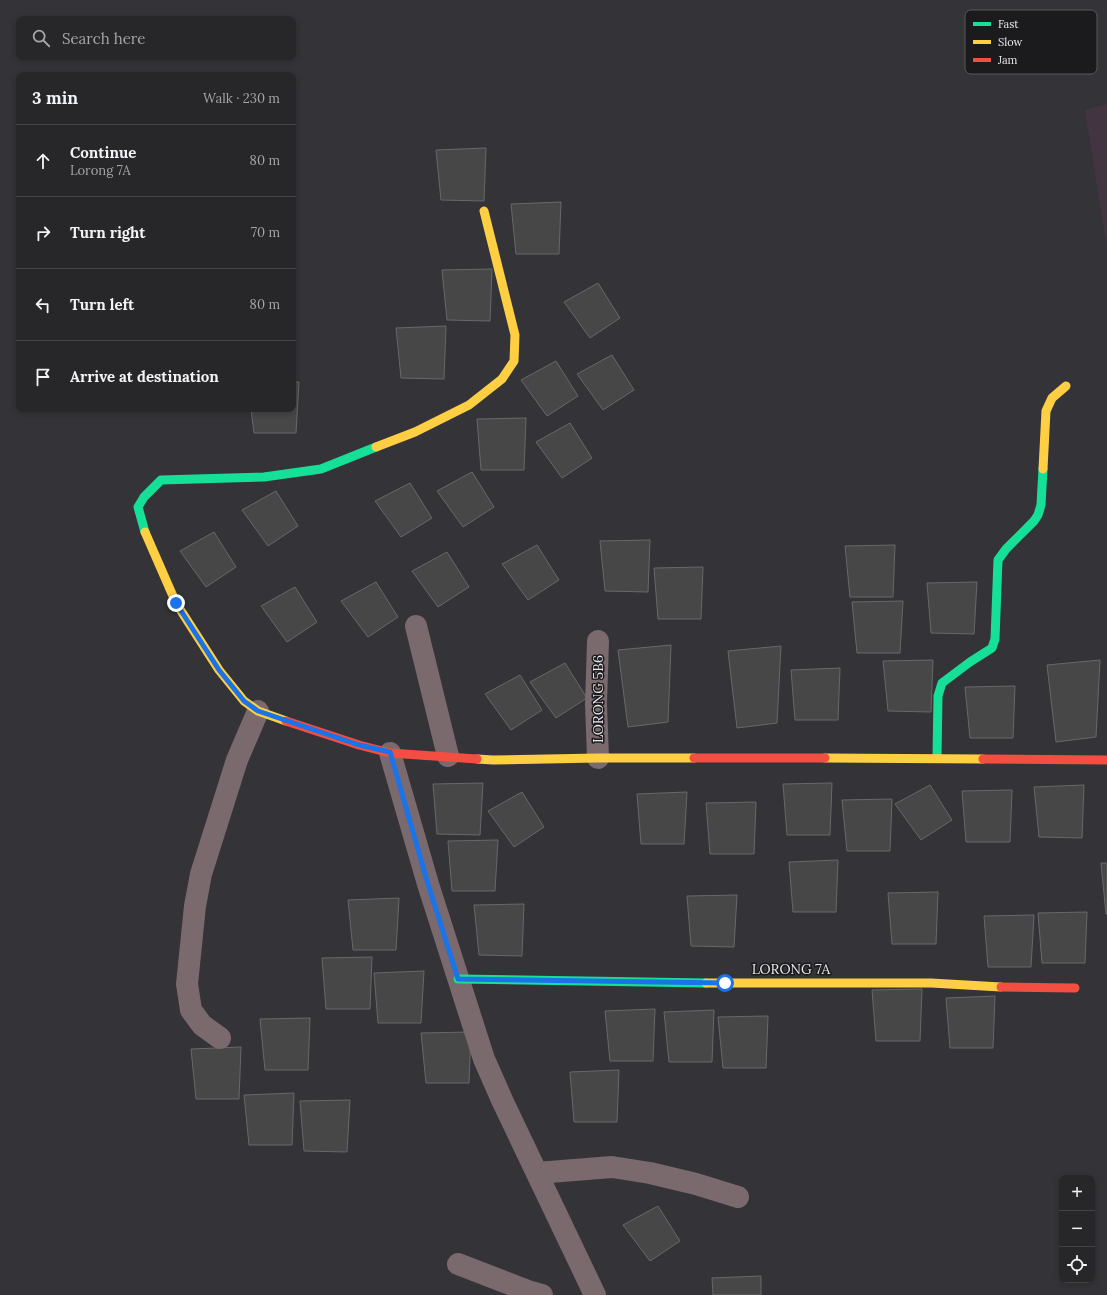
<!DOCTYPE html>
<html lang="en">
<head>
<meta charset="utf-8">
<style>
	:root { --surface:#272629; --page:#2f2e31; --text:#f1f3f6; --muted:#a4a5a8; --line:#434346 }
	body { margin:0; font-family:Lora,serif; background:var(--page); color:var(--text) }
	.controls { position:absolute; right:12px; bottom:12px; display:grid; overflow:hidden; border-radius:8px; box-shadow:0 2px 6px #0003 }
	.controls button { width:36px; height:36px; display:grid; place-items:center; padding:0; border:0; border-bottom:1px solid var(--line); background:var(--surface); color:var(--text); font:20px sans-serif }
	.stop { position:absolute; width:12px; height:12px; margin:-9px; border:3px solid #1a73e8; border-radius:50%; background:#fff }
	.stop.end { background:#1a73e8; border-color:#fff; box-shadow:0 1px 4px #0008 }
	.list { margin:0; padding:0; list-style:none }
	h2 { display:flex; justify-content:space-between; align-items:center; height:52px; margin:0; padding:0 16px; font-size:17px }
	h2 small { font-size:13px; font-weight:400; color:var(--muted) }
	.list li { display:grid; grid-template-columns:26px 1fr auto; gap:12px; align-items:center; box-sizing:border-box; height:72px; padding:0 16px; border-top:1px solid var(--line) }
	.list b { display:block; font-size:15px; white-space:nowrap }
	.list p { margin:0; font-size:13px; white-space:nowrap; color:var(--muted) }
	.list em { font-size:13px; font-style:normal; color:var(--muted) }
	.icon { flex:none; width:22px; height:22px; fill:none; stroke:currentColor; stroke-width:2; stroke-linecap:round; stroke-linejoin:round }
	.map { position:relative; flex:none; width:1107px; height:1295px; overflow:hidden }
	.search { position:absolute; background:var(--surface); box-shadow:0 2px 6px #0003; left:16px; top:16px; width:280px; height:44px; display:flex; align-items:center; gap:10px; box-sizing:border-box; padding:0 14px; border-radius:8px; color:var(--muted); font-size:15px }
	.panel { position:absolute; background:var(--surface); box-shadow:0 2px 6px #0003; left:16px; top:72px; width:280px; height:340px; border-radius:8px }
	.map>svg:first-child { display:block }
	.education { fill:#423541 }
	.building { fill:#484748; stroke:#696868 }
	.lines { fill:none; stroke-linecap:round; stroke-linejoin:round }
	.street { stroke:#7a696d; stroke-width:22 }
	.fast { stroke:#16e098; stroke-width:9 }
	.slow { stroke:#ffcf43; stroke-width:9 }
	.jam { stroke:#f24e42; stroke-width:9 }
	.route { stroke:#1a73e8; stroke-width:5 }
	.labels { text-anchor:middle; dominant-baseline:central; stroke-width:3; stroke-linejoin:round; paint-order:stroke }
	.street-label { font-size:14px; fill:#e9e9ed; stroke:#1b1a1d }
	.key { fill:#1b1a1d; stroke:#59585b; stroke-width:1 }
	.key-label { font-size:11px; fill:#e9e9ed }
</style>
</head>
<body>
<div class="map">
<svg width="1107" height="1295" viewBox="0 0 1107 1295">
	<rect width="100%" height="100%" fill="#343337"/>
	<!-- education -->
	<path class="education" d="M1107,104V248L1085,110Z"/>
	<!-- building -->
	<path class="building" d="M486,148L484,201L441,200L436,150Z
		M561,202L559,254H516L511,204Z
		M492,269L490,321L447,320L442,270Z
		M598,283L620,318L590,338L564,302Z
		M446,326L444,379L401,378L396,328Z
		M612,355L634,390L603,410L577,374Z
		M556,361L578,396L547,416L521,380Z
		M293,382H299L296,433H254L251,409H293Z
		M526,418L524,470H481L477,419Z
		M570,423L592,458L562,478L536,442Z
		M472,472L494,507L463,527L437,491Z
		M410,483L432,518L401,537L375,501Z
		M276,491L298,526L268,546L242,510Z
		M214,532L236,567L206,587L180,551Z
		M650,540L648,592L605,591L600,541Z
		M537,545L559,580L528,600L502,564Z
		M895,545L893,597H850L845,546Z
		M447,552L469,587L438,607L412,571Z
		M703,567L701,619H658L654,568Z
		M376,582L398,617L368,637L341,601Z
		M977,582L974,634L931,633L927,583Z
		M295,587L317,622L287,642L261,606Z
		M903,601L900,653H857L852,602Z
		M671,645L668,722L628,727L618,650Z
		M781,646L777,723L737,728L728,651Z
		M933,660L931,712L888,711L883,661Z
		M1100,660L1096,737L1056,742L1047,665Z
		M565,663L587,698L556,718L530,682Z
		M840,668L838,720H795L791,670Z
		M520,675L542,710L511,730L485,694Z
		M1015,686L1013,738H970L965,687Z
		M483,783L480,835L437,834L433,784Z
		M832,783L830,835H787L783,784Z
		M930,785L952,820L921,840L895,804Z
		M1084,785L1082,838L1039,837L1034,787Z
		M1012,790L1010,842H966L962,791Z
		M522,792L544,827L514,847L488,811Z
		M687,792L684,844H641L637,794Z
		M892,799L890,851H847L842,800Z
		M756,802L754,854H710L706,803Z
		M498,840L495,891H452L448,841Z
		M838,860L836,912H793L789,862Z
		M1101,863H1107V914H1106Z
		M938,892L936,944H892L888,893Z
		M737,895L734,947L691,946L687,896Z
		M399,898L396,950H353L348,900Z
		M524,904L522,956L479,955L474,905Z
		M1087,912L1085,963H1042L1038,913Z
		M1034,915L1031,967H988L984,916Z
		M372,957L370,1009H326L322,958Z
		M424,971L421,1023H378L374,973Z
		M922,989L920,1041H876L872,990Z
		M995,996L993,1048H950L946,998Z
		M655,1009L653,1061H610L605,1011Z
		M714,1010L712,1062H669L664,1012Z
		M768,1016L766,1068H723L718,1017Z
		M310,1018L308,1070H265L260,1019Z
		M471,1032L469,1083H426L421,1033Z
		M241,1047L239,1099H196L191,1049Z
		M619,1070L617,1122H574L570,1072Z
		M294,1093L292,1145H249L244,1095Z
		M350,1100L347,1152L304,1151L300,1101Z
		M658,1206L680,1241L650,1261L623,1225Z
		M761,1276V1295H713L712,1278Z"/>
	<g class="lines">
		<!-- street -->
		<path class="street" d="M416,626L448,756
			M598,641L596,704L598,758
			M390,753L428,884L484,1059L502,1100L595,1295
			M220,1038L202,1025L191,1010L187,984L195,906L201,874L237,760L258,711
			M537,1173L612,1167L650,1173L696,1184L738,1197
			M458,1264L528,1291L542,1295"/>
		<!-- fast -->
		<path class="fast" d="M145,532L138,507L144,497L161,480L264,477L321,469L376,447
			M937,758L938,696L942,683L970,662L992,648L995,639L998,560L1006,549L1034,521L1038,515L1041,505L1043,469
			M458,979L706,983"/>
		<!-- slow -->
		<path class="slow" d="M376,447L415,432L469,405L502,379L514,361L515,335L484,211
			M1043,469L1046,411L1052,398L1066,386
			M145,532L176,603L219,670L244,701L258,711L286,721
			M825,758L983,759
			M477,759L493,760L598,758H694
			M706,983H931L1001,987"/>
		<!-- jam -->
		<path class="jam" d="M286,721L359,745L390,753L477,759
			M694,758H825
			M983,759L1107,760
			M1001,987L1075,988"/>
	</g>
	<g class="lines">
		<!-- route -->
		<path class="route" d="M176,603L219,670L244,701L258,711L359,745L390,752L428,884L458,979L725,983"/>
	</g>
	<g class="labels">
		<!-- street labels -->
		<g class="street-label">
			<text transform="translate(598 699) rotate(-90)">LORONG 5B6</text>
			<text x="791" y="969">LORONG 7A</text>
		</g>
	</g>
	<!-- legend -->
	<rect x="965" y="10" width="132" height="64" rx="6" class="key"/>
	<rect x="973" y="22" width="18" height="4" fill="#16e098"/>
	<rect x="973" y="40" width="18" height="4" fill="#ffcf43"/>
	<rect x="973" y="58" width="18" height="4" fill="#f24e42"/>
	<g class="key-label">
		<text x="998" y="28">Fast</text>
		<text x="998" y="46">Slow</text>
		<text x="998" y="64">Jam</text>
	</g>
</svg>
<div class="controls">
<button>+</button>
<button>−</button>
<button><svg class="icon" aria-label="locate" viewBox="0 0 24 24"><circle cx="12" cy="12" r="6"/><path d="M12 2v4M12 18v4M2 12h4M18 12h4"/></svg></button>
</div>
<div class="stop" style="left:725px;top:983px"></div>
<div class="stop end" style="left:176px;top:603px"></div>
<div class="search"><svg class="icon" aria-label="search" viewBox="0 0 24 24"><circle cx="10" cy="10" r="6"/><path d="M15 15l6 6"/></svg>Search here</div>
<section class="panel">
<h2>3 min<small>Walk · 230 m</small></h2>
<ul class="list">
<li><svg class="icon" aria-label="ahead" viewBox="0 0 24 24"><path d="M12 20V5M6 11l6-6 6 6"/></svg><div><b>Continue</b><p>Lorong 7A</p></div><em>80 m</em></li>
<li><svg class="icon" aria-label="right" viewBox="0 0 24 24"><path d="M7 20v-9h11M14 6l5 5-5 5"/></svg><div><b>Turn right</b></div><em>70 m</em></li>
<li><svg class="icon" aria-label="left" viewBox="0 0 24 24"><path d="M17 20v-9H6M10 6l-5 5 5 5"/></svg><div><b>Turn left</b></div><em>80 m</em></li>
<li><svg class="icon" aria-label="arrive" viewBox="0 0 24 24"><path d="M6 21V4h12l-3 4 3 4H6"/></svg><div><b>Arrive at destination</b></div></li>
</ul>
</section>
</div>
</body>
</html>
